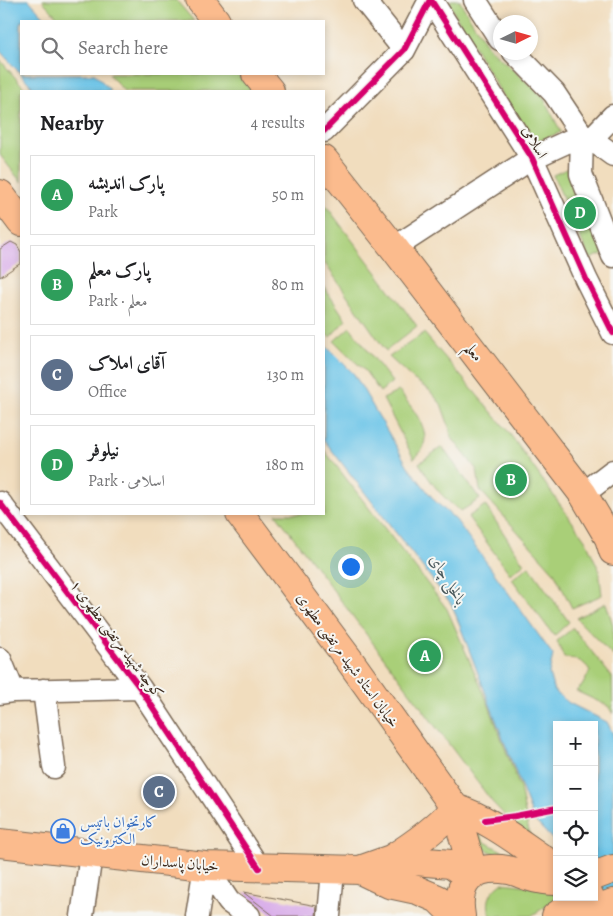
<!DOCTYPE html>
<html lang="en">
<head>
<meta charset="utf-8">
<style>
	:root { --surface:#fff; --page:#f2f2f2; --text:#202124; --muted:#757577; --line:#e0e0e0; --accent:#2563eb }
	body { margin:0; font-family:Alegreya,Amiri,serif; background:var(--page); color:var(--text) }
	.controls { position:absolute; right:15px; bottom:15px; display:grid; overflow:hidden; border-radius:0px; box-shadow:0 2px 8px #0003 }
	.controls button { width:45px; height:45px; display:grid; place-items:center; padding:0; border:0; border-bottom:1px solid var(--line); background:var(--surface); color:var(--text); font:25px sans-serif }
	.compass { position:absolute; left:493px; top:15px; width:45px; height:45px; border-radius:50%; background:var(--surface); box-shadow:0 2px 8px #0003; rotate:85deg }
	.you { position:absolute; left:350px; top:566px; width:18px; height:18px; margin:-12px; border:4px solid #fff; border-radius:50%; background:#1a73e8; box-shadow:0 0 0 8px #1a73e833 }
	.badge { display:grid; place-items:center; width:32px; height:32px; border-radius:50%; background:var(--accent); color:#fff; font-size:16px; font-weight:700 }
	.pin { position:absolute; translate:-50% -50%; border:2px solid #fff; box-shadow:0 1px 5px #0006 }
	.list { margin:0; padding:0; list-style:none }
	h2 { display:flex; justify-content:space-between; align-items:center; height:65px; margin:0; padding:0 20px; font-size:21px }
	h2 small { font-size:16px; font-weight:400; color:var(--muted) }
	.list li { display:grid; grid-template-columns:32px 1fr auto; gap:15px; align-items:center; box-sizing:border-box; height:80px; margin:0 10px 10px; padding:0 10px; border:1px solid var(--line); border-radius:0px }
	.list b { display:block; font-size:19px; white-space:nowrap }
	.list p { margin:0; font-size:16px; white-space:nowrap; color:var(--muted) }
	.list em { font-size:16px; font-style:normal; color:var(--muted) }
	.icon { flex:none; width:28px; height:28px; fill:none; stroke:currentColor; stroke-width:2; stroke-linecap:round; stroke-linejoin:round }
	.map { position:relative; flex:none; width:613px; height:916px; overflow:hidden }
	.search { position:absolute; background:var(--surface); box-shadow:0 2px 8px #0003; left:20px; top:20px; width:305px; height:55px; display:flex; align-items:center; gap:12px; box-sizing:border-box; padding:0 18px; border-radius:0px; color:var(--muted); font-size:19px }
	.panel { position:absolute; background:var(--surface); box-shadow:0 2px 8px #0003; left:20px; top:90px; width:305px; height:425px; border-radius:0px }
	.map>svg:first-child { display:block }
	.green { fill:#a9cf78; stroke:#727c4b }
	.water { fill:#6bc4e8; stroke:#537783 }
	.building { fill:#d8abe9 }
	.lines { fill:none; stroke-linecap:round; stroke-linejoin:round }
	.minor-casing { stroke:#7b6956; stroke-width:25 }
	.major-casing { stroke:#7b6956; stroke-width:30 }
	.minor { stroke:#fff; stroke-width:22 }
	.major { stroke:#fbbb8d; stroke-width:28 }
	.cycleway-casing { stroke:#f6f6f2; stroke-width:9 }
	.cycleway { stroke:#d6006c; stroke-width:6 }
	.labels { text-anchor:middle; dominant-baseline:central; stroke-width:4; stroke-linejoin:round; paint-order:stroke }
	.street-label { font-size:15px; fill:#3b2a1e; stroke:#f6f6f2 }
	.shop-label { font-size:15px; fill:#366cbe; stroke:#f6f6f2; text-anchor:start }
	.water-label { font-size:16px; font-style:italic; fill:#49585b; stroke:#f6f6f2 }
</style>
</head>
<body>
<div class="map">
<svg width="613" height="916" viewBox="0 0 613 916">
	<rect width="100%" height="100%" fill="#f6f6f2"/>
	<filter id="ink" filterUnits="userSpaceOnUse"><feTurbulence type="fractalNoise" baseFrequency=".02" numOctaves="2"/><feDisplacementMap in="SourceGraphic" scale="10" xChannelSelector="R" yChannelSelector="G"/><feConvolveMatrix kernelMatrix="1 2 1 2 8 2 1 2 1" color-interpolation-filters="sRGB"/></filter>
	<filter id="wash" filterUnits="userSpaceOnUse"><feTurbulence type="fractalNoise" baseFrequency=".0096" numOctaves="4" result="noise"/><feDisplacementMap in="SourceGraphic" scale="20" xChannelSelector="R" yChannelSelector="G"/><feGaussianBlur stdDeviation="1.12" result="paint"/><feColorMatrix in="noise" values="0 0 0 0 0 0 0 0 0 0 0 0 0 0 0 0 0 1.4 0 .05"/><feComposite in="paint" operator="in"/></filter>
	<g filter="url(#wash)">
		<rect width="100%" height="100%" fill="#f1ddbe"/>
		<!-- green -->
		<path class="green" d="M42,0H176L194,21H61Z
			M451,0H459L488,47L543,97L561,132L531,144L449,4Z
			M0,60L27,91H21V182L0,155Z
			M109,74H237L252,91H124Z
			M571,167L607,252L590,259L553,175Z
			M324,203L417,326L386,351L324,262Z
			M324,287L346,320L330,337L324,333Z
			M350,327L392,382L380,392L366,372L334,341Z
			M424,333L507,430L586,541L599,570L602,595L572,608L554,572L480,490L477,470L451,437L449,426L441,404L429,390L413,379L389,357Z
			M399,391C410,406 433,430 422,449C420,453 417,456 414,459L383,399Z
			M442,447L480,499L461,511C443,500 430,481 419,463Z
			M324,450L447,609L488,703L520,788L531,842L493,803L276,514H324Z
			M485,505L524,564L510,574L468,517Z
			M529,566L569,622L554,636L512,579Z
			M606,603L613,625V656L576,618Z
			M573,628L612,677L613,714L608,706L576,691L582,686L590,671C585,661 575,658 564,658L557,641Z
			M471,822L485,842L525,863L505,859L485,849L475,850Z
			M502,883L557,889V897H565L554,901L531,916H491C485,902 490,891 502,883Z"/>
		<!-- water -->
		<path class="water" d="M0,0H29L48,21H21V74H95L111,91H36L0,51Z
			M324,344L354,374L409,468L435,501L456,520L553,655L549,673L554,691L569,703L607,722L613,734V916L594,897V725H557V844L534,820L452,605L324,440Z"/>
		<g id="blocks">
			<!-- building -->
			<path class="building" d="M11,242L17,245L21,252V263L0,277V249Z
				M243,892L317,906L316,916H274Z"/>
		</g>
	</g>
	<g filter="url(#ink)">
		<use href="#blocks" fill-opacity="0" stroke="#7b6956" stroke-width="1"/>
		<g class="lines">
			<!-- minor casing -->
			<g class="minor-casing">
				<path id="minor" d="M364,0L404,50
					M431,0L532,158L586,279L613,333
					M475,0L500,39
					M514,52L554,93L582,135L581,174L613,256
					M324,131L404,50L430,0
					M582,135L591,139L613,155
					M591,139L613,116
					M394,248L532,158L582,135
					M583,494L613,471
					M0,503L140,688L259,868
					M0,659L13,691L0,693
					M44,690L54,767
					M13,691L140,688
					M205,866L229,902L249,916
					M82,916L91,855
					M197,916L205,866
					M329,916L333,870"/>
			</g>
			<!-- major casing -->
			<g class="major-casing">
				<path id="major" d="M200,0L216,21
					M256,74L270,91
					M324,160L394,248L583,494L609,538L613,551
					M0,194L21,222
					M240,514L350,661L455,808L474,875
					M455,808C490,819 519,843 549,863L557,865
					M0,843L205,866L360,870L391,859L451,864L469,877
					M391,859C415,844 436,829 455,808
					M360,870L389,884L417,890L438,899L455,916
					M594,876L613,869
					M461,916C455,882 473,864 508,870C515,871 523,875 530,877C539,880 548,881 557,881
					M556,916L574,904L590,897
					M587,916L594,910L613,903"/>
			</g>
			<!-- minor -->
			<use href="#minor" class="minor"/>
			<!-- major -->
			<use href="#major" class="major"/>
			<!-- cycleway casing -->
			<g class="cycleway-casing">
				<path id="cycleway" d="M431,0L532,158L586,279L613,333
					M324,131L404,50L430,0
					M0,503L140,688L259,868
					M485,820L515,816L557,808"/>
			</g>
			<!-- cycleway -->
			<use href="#cycleway" class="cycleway"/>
		</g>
	</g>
	<!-- icons -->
	<defs>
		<g id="shop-ring" transform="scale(1.25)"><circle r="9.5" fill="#f6f6f2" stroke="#3f7fe0" stroke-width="1.5"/><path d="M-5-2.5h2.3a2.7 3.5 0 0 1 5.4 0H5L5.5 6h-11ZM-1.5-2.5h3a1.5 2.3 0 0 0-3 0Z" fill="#3f7fe0"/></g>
	</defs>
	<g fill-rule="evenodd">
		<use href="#shop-ring" x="63" y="831"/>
	</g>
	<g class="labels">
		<!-- street labels -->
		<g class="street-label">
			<text transform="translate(535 142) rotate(60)">اسلامی</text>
			<text transform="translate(474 352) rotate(52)">معلم</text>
			<text transform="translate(117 639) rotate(53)">کوچه شهید مرتضی مطهری ۱</text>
			<text transform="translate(348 660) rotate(54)">خیابان استاد شهید مرتضی مطهری</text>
			<text transform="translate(180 863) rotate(5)">خیابان پاسداران</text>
		</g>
		<!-- shop labels -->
		<g class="shop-label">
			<text x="80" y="822">کارتخوان باتیس<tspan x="80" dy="17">الکترونیک</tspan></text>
		</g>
		<!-- water labels -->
		<g class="water-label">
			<text transform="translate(448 580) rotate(59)">بالخلی چای</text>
		</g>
	</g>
</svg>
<div class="controls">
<button>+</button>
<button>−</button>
<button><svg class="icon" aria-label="locate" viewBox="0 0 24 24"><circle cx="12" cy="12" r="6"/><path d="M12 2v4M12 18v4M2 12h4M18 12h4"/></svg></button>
<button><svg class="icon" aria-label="layers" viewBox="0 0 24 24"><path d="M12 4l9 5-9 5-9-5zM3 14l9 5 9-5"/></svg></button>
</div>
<svg class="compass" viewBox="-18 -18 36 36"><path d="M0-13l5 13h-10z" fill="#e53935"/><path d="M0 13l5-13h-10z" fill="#757577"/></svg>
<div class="you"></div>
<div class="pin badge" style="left:425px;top:656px;background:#2e9e5b">A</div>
<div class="pin badge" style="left:511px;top:480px;background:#2e9e5b">B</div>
<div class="pin badge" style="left:159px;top:792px;background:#5c6f8a">C</div>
<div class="pin badge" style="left:580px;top:213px;background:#2e9e5b">D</div>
<div class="search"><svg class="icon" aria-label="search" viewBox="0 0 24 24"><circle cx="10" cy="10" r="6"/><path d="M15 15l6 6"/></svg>Search here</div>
<section class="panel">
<h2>Nearby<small>4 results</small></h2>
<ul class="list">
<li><span class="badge" style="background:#2e9e5b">A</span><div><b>پارک اندیشه</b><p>Park</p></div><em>50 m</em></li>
<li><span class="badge" style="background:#2e9e5b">B</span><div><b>پارک معلم</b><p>Park · معلم</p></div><em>80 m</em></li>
<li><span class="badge" style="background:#5c6f8a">C</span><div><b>آقای املاک</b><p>Office</p></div><em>130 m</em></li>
<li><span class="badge" style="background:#2e9e5b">D</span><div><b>نیلوفر</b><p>Park · اسلامی</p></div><em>180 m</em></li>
</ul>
</section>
</div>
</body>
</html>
